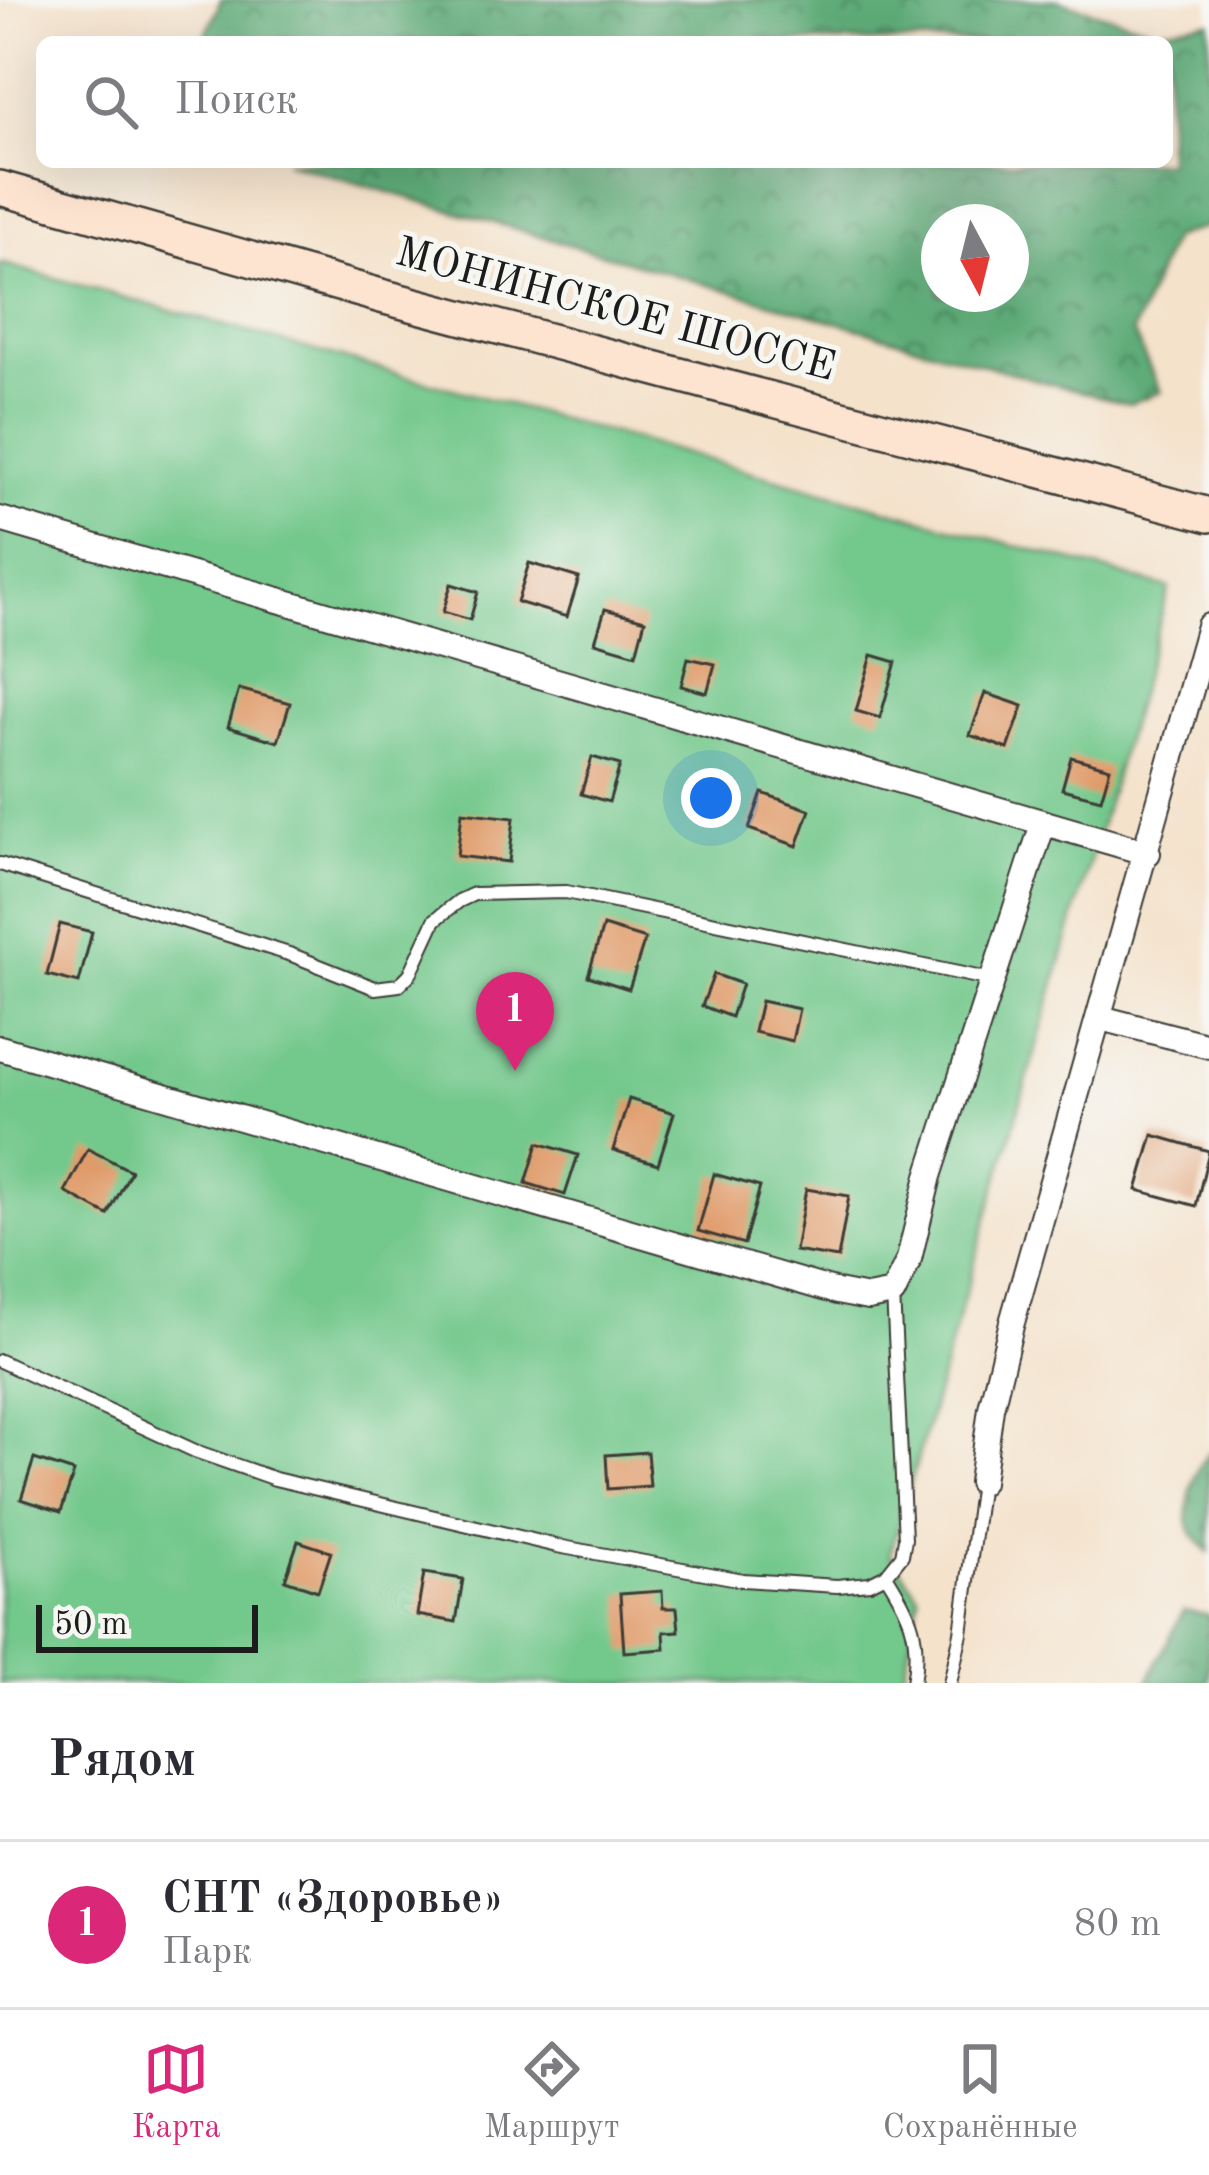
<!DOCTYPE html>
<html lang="ru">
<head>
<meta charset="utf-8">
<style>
	:root { --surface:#fff; --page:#f7f7f7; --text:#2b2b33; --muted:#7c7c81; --line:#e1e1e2; --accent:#db2777 }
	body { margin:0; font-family:"Old Standard TT",serif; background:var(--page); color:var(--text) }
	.compass { position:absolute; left:921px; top:204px; width:108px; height:108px; border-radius:50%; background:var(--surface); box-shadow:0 12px 48px #0002; rotate:173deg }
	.scale { position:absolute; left:36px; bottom:30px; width:222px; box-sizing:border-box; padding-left:12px; border:6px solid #1c1c1c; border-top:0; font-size:33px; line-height:42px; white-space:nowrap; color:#1c1c1c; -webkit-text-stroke:9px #f6f6f2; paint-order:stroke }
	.you { position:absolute; left:711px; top:798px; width:42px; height:42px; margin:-30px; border:9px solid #fff; border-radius:50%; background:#1a73e8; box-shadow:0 0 0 18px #1a73e833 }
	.badge { display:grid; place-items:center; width:78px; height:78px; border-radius:50%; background:var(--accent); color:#fff; font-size:39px; font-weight:700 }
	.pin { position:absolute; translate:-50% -99px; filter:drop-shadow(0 3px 6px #0008) }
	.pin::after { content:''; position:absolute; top:63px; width:42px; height:36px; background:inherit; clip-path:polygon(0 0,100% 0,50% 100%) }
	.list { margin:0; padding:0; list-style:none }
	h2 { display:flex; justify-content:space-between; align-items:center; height:156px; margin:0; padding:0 48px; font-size:51px }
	h2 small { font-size:39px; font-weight:400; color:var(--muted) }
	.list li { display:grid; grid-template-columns:78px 1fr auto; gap:36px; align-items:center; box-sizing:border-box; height:168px; padding:0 48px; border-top:3px solid var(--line) }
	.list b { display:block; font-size:45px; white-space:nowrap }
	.list p { margin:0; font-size:39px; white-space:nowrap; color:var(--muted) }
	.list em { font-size:39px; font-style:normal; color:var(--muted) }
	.icon { flex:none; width:66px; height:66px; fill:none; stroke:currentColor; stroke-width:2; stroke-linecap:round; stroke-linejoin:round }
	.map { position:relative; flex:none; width:1209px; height:1683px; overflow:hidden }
	.search { position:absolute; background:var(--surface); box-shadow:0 12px 48px #0002; left:36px; right:36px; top:36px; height:132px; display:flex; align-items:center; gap:30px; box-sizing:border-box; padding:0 42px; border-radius:18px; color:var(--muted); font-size:45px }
	.sheet { height:324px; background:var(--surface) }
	nav { display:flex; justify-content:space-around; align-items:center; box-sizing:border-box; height:168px; border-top:3px solid var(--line); background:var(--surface); font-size:33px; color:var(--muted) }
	nav a { display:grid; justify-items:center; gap:6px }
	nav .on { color:var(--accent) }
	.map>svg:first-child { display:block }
	.green { fill:#73c88c; stroke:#487254; stroke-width:3 }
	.forest { fill:url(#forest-crowns); stroke:#3d644a; stroke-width:3; fill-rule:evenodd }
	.building { fill:#e09b6a }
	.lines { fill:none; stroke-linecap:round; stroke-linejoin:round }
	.service-casing { stroke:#3c3a36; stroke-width:16 }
	.minor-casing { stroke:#3c3a36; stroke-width:28 }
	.secondary-casing { stroke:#3c3a36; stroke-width:38 }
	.service { stroke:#fff; stroke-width:12 }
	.minor { stroke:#fff; stroke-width:24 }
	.secondary { stroke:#fde4d1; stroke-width:33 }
	.labels { text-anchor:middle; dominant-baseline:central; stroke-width:10; stroke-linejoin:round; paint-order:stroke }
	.street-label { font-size:42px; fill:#1c1c1c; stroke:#f6f6f2 }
</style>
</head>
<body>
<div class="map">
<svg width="1209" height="1683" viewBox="0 0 1209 1683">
	<defs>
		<pattern id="forest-crowns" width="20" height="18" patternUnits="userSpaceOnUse" patternTransform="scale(3)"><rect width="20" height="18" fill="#5eac78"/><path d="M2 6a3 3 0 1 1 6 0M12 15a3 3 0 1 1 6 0" fill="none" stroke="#4d8b62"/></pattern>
	</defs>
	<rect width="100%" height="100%" fill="#f6f6f2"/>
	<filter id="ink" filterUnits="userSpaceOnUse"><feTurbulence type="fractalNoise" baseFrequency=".00833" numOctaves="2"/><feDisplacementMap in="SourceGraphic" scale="24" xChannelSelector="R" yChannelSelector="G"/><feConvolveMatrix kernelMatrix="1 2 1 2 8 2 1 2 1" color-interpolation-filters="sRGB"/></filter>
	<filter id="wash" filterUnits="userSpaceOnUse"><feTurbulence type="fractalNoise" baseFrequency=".004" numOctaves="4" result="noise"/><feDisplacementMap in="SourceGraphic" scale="48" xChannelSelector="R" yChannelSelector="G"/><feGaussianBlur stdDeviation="2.7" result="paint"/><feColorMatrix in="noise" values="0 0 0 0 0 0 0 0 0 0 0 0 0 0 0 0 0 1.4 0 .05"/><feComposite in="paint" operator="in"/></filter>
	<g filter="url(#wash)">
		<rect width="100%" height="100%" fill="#f4e2cb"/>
		<!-- green -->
		<path class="green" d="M0,263L1169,588L890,1554L919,1596L902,1683H0Z"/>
		<!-- forest -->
		<path class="forest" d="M221,0H1056L1157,30L1209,21V226L1172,238L1133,332L1161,392L1128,404L1040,381L285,162H1167V42H203ZM939,222H1011V294H939Z
			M1209,1453V1552C1203,1546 1193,1537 1190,1529C1183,1507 1194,1468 1209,1453Z
			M1183,1611L1209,1615V1683H1147Z"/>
		<g id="blocks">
			<!-- building -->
			<path class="building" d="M529,563L579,578L567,617L517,602Z
				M451,584L478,592L470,620L443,612Z
				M605,609L645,620L636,654L595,642Z
				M872,655L896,662L880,718L856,711Z
				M688,658L715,664L707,693L681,686Z
				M239,689L290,703L278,742L228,727Z
				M985,693L1023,706L1008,749L970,735Z
				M592,757L620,765L609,802L581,794Z
				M1071,757L1110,768L1101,799L1062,789Z
				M762,793L810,810L797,846L749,829Z
				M462,812L514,818L509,862L457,856Z
				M60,924L92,932L79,983L47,975Z
				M603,926L645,939L629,989L588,976Z
				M714,974L742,984L731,1017L702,1006Z
				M761,1001L799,1009L792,1041L754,1032Z
				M629,1099L674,1113L658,1164L613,1150Z
				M1153,1135L1209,1151L1196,1206L1137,1190Z
				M538,1143L578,1155L565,1195L526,1183Z
				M88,1149L131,1171L108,1215L65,1192Z
				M714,1174L760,1187L744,1244L698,1231Z
				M806,1189L849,1196L838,1258L795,1251Z
				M647,1452L650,1486L608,1489L606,1455Z
				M34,1459L74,1472L61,1512L21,1499Z
				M298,1541L331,1552L318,1591L285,1580Z
				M424,1573L463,1579L456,1622L417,1615Z
				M662,1591L663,1608H677L679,1631L664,1632L665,1649L624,1652L620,1594Z"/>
		</g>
	</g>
	<g filter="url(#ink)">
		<use href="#blocks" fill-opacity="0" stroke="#3c3a36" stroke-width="3"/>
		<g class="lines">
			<!-- service casing -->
			<g class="service-casing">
				<path id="service" d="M0,864L292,955L375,988L399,985L410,974L435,920L459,901L474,894L566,892L992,980
					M0,1361L195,1451L275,1479L557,1546L743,1580L837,1586L870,1583L886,1575L902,1555L905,1539L893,1294
					M886,1575C911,1614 921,1636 913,1683
					M950,1683L961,1633L981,1482"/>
			</g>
			<!-- minor casing -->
			<g class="minor-casing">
				<path id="minor" d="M0,519L1148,853
					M1101,1018L1209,1046
					M0,1048L837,1292L868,1298L893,1293L909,1259L929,1176L1043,824
					M981,1482L991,1408L1011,1326L1209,626"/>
			</g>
			<!-- secondary casing -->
			<g class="secondary-casing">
				<path id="secondary" d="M0,188L381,296L1209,515"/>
			</g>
			<!-- service -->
			<use href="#service" class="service"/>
			<!-- minor -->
			<use href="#minor" class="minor"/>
			<!-- secondary -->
			<use href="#secondary" class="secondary"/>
		</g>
	</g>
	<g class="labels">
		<!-- street labels -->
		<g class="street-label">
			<text transform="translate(615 311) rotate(15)">МОНИНСКОЕ ШОССЕ</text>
		</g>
	</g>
</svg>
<svg class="compass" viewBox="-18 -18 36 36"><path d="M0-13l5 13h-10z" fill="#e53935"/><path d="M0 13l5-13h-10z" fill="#7c7c81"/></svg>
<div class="scale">50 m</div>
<div class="you"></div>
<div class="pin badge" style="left:515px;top:1071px">1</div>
<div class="search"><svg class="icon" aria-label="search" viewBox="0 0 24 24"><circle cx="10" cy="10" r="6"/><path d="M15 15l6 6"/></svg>Поиск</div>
</div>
<section class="sheet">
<h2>Рядом<small></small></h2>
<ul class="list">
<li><span class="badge">1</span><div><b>СНТ «Здоровье»</b><p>Парк</p></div><em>80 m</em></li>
</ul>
</section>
<nav>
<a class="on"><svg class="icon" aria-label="map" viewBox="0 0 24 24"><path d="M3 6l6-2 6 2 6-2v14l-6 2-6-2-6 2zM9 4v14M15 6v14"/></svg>Карта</a>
<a><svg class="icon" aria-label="directions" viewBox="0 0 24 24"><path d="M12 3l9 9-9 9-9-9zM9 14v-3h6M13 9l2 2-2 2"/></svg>Маршрут</a>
<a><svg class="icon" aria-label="saved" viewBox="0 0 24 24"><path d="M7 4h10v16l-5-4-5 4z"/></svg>Сохранённые</a>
</nav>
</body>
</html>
